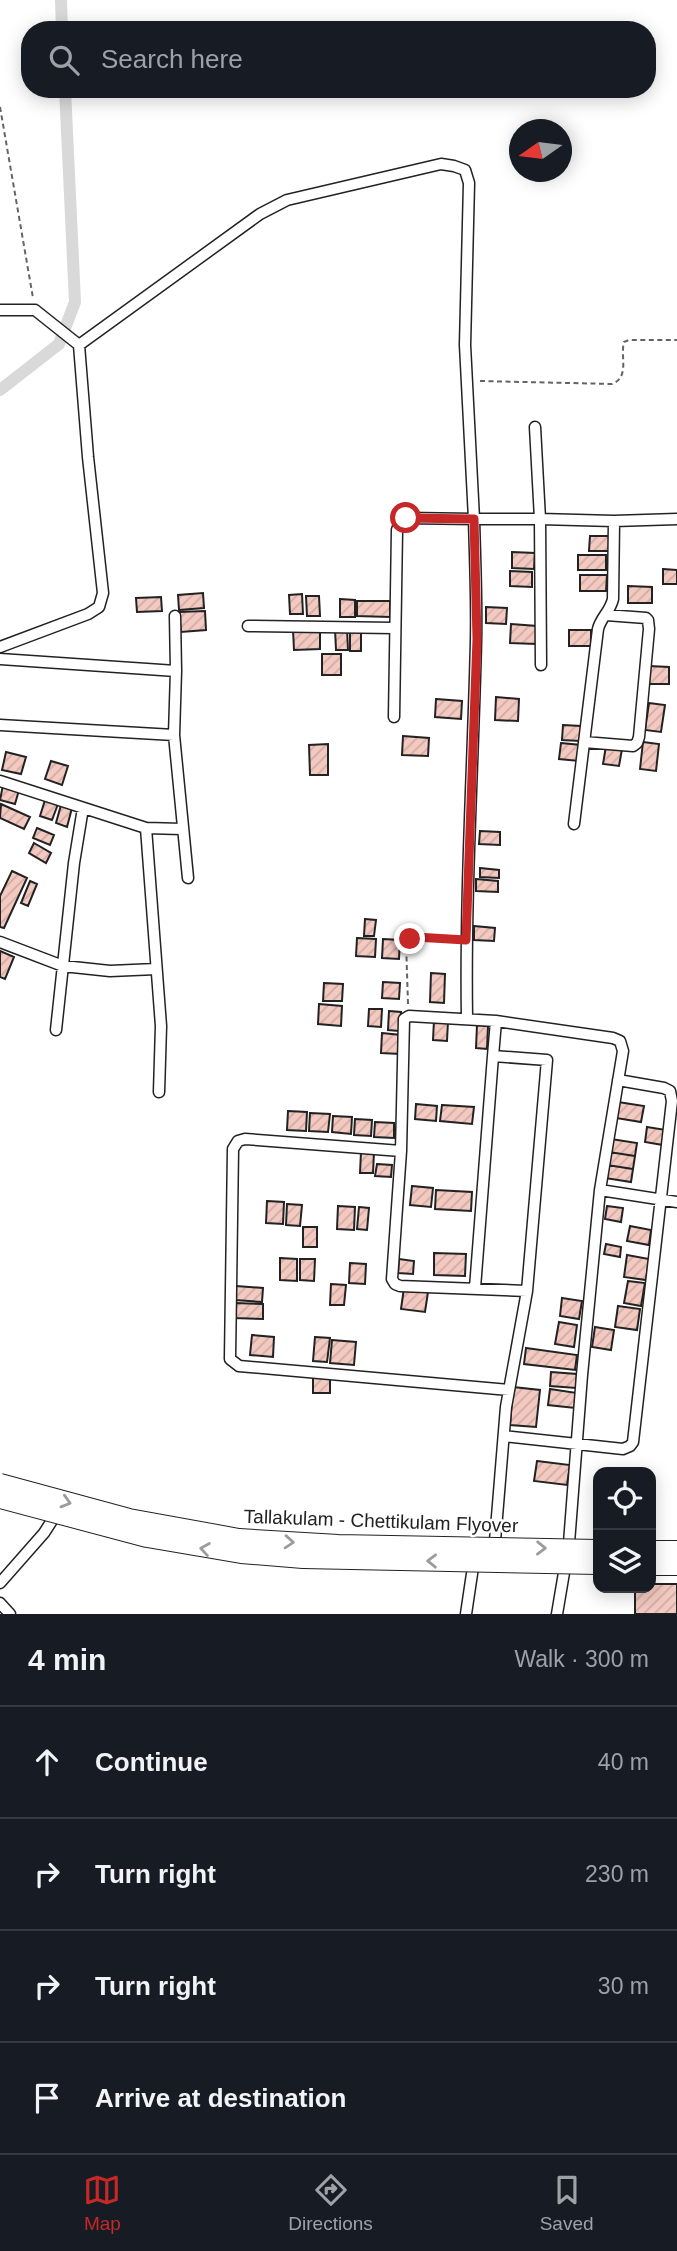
<!DOCTYPE html>
<html lang="en">
<head>
<meta charset="utf-8">
<style>
	:root { --surface:#171b24; --page:#20242c; --text:#f1f3f6; --muted:#9ea1a6; --line:#363941; --accent:#c62828 }
	body { margin:0; font-family:Helvetica,sans-serif; background:var(--page); color:var(--text) }
	.controls { position:absolute; right:21px; bottom:21px; display:grid; overflow:hidden; border-radius:14px; box-shadow:0 4px 18px #0003 }
	.controls button { width:63px; height:63px; display:grid; place-items:center; padding:0; border:0; border-bottom:2px solid var(--line); background:var(--surface); color:var(--text); font:35px sans-serif }
	.compass { position:absolute; left:509px; top:119px; width:63px; height:63px; border-radius:50%; background:var(--surface); box-shadow:0 4px 18px #0003; rotate:256deg }
	.stop { position:absolute; width:21px; height:21px; margin:-16px; border:5px solid #c62828; border-radius:50%; background:#fff }
	.stop.end { background:#c62828; border-color:#fff; box-shadow:0 2px 7px #0008 }
	.list { margin:0; padding:0; list-style:none }
	h2 { display:flex; justify-content:space-between; align-items:center; height:91px; margin:0; padding:0 28px; font-size:30px }
	h2 small { font-size:23px; font-weight:400; color:var(--muted) }
	.list li { display:grid; grid-template-columns:46px 1fr auto; gap:21px; align-items:center; box-sizing:border-box; height:112px; padding:0 28px; border-top:2px solid var(--line) }
	.list b { display:block; font-size:26px; white-space:nowrap }
	.list em { font-size:23px; font-style:normal; color:var(--muted) }
	.icon { flex:none; width:38px; height:38px; fill:none; stroke:currentColor; stroke-width:2; stroke-linecap:round; stroke-linejoin:round }
	.map { position:relative; flex:none; width:677px; height:1614px; overflow:hidden }
	.search { position:absolute; background:var(--surface); box-shadow:0 4px 18px #0003; left:21px; right:21px; top:21px; height:77px; display:flex; align-items:center; gap:18px; box-sizing:border-box; padding:0 24px; border-radius:28px; color:var(--muted); font-size:26px }
	.sheet { height:539px; background:var(--surface) }
	nav { display:flex; justify-content:space-around; align-items:center; box-sizing:border-box; height:98px; border-top:2px solid var(--line); background:var(--surface); font-size:19px; color:var(--muted) }
	nav a { display:grid; justify-items:center; gap:4px }
	nav .on { color:var(--accent) }
	.map>svg:first-child { display:block }
	.lines { fill:none; stroke-linecap:round; stroke-linejoin:round }
	.canal { stroke:#d9d9d9; stroke-width:12 }
	.building { fill:url(#building-hatch); stroke:#222; stroke-width:2 }
	.minor-casing { stroke:#222; stroke-width:13 }
	.trunk-casing { stroke:#222; stroke-width:20 }
	.path { stroke:#646464; stroke-width:2; stroke-dasharray:5 3.5; stroke-linecap:butt }
	.minor { stroke:#fff; stroke-width:10 }
	.trunk { stroke:#fff; stroke-width:18 }
	.trunk-bridge-casing { stroke:#222; stroke-width:20; stroke-linecap:butt }
	.trunk-bridge { stroke:#fff; stroke-width:18 }
	.oneway { stroke:#9c9c9c }
	.route { stroke:#c62828; stroke-width:9 }
	.labels { text-anchor:middle; dominant-baseline:central; stroke-width:5; stroke-linejoin:round; paint-order:stroke }
	.street-label { font-size:19px; fill:#222; stroke:#fff }
</style>
</head>
<body>
<div class="map">
<svg width="677" height="1614" viewBox="0 0 677 1614">
	<defs>
		<pattern id="building-hatch" width="6" height="6" patternUnits="userSpaceOnUse" patternTransform="scale(1.75)"><rect width="6" height="6" fill="#f3c9c0"/><path d="M-1 1l2-2M0 6l6-6M5 7l2-2" fill="none" stroke="#d0aca5"/></pattern>
	</defs>
	<rect width="100%" height="100%" fill="#fff"/>
	<g class="lines">
		<!-- canal -->
		<path class="canal" d="M61,0L62,30
			M0,390L59,344L75,302L65,89"/>
	</g>
	<!-- building -->
	<path class="building" d="M590,536H610L609,551H589Z
		M512,552L535,553L534,569L512,568Z
		M578,555H606V570H578Z
		M663,569L677,570V584H663Z
		M510,571L532,572V587L510,586Z
		M580,575H607L606,591H580Z
		M628,586L652,587V603H628Z
		M203,593L204,608L179,610L178,595Z
		M302,594L303,614H290L289,595Z
		M306,596H319L320,616H307Z
		M161,597L162,611L137,612L136,598Z
		M340,599L355,600V617H340Z
		M357,601H390V617L357,616Z
		M486,607L507,608L506,624L486,623Z
		M205,611L206,630L181,632L179,612Z
		M511,624L537,626L536,644L510,643Z
		M320,629V649L294,650L293,630Z
		M335,629H347L348,650H336Z
		M569,630H591V646H569Z
		M350,631H361V651H350Z
		M322,654H341V675H322Z
		M649,666L669,667V684H649Z
		M496,697L519,699L518,721L495,720Z
		M436,699L462,701L461,719L435,717Z
		M649,703L665,705L661,732L645,730Z
		M563,725L581,726L580,741L562,740Z
		M403,736L429,738L428,756L402,755Z
		M643,742L659,744L656,771L640,769Z
		M561,743L581,745L579,761L559,759Z
		M328,744V775H310L309,745Z
		M606,746L622,749L619,766L603,764Z
		M6,752L26,757L21,774L2,770Z
		M51,761L68,766L62,785L45,779Z
		M3,785L19,790L15,804L0,800Z
		M45,800L58,804L52,820L40,816Z
		M1,804L30,817L24,829L0,818Z
		M61,805L72,808L67,827L56,823Z
		M37,828L54,835L50,845L33,838Z
		M480,831L500,832V845L479,844Z
		M34,843L51,853L46,863L29,853Z
		M480,868L499,870V878L480,877Z
		M12,871L27,878L4,928L0,927V896Z
		M476,879L498,881V892L476,891Z
		M30,881L37,884L28,906L21,903Z
		M365,919L376,920L374,936H364Z
		M474,926L495,928L494,941L474,940Z
		M357,938L376,939L375,957L356,956Z
		M383,939L400,940L399,959L382,958Z
		M0,951L14,957L5,979L0,977Z
		M431,973L445,974L444,1003L430,1002Z
		M383,982L400,983L399,999L382,998Z
		M324,983L343,984L342,1001H323Z
		M319,1004L342,1006L341,1026L318,1024Z
		M369,1009H382L381,1027L368,1026Z
		M389,1011L401,1012L399,1031L388,1030Z
		M434,1020L448,1021L447,1041L433,1040Z
		M477,1025L488,1026L487,1049L476,1048Z
		M382,1033L401,1035L400,1054L381,1053Z
		M618,1102L644,1106L641,1122L616,1118Z
		M416,1104L437,1106L436,1121L415,1119Z
		M442,1105L474,1107L472,1124L440,1121Z
		M288,1111L307,1112L306,1131L287,1130Z
		M310,1113L330,1114L328,1132L309,1131Z
		M333,1116L352,1117L351,1134L332,1132Z
		M355,1119L372,1120L371,1136L354,1135Z
		M375,1122L394,1123V1138L374,1137Z
		M647,1127L666,1130L663,1145L645,1142Z
		M611,1139L637,1143L635,1156L609,1152Z
		M361,1152H374L373,1173H360Z
		M609,1152L635,1156L633,1169L607,1165Z
		M377,1164L392,1165L391,1177L375,1176Z
		M607,1165L633,1169L631,1182L605,1178Z
		M412,1186L433,1188L431,1207L410,1205Z
		M436,1190L472,1192L471,1211L435,1209Z
		M267,1201L284,1202L283,1224L266,1223Z
		M287,1204L302,1205L300,1226L286,1225Z
		M338,1206L355,1207L354,1230L337,1229Z
		M607,1206L623,1208L621,1222L605,1219Z
		M359,1207L369,1208L367,1230L357,1229Z
		M630,1226L651,1230L649,1245L627,1241Z
		M303,1227H317V1247H303Z
		M606,1244L621,1247L620,1257L604,1254Z
		M434,1253L466,1254L465,1276L434,1275Z
		M627,1255L649,1259L646,1280L624,1277Z
		M280,1258L297,1259V1281L280,1280Z
		M300,1259H315L314,1281L300,1280Z
		M399,1259L414,1261L413,1274L398,1273Z
		M350,1263L366,1264L365,1284L349,1283Z
		M628,1281L645,1283L641,1306L624,1303Z
		M331,1284L346,1285L344,1305H330Z
		M236,1286L263,1288L262,1302L235,1300Z
		M404,1288L428,1292L425,1312L401,1309Z
		M562,1298L582,1301L579,1319L560,1316Z
		M235,1303L263,1304V1319L234,1318Z
		M618,1306L640,1309L637,1330L615,1327Z
		M559,1322L577,1325L574,1347L555,1344Z
		M595,1327L614,1330L611,1350L592,1347Z
		M252,1335L274,1337L273,1357L250,1355Z
		M315,1337L330,1338L327,1362L313,1361Z
		M332,1340L356,1342L354,1365L330,1363Z
		M526,1348L577,1355L575,1370L524,1364Z
		M551,1372L577,1374L576,1388L550,1386Z
		M313,1375H330V1393H313Z
		M513,1387L540,1390L536,1427L510,1425Z
		M550,1389L577,1393L575,1408L548,1405Z
		M537,1461L570,1465L567,1485L534,1481Z
		M651,1584H677V1614H635V1588H651Z"/>
	<g class="lines">
		<!-- minor casing -->
		<g class="minor-casing">
			<path id="minor" d="M0,310H35L79,345L88,457L103,593L99,607L88,614L0,647
				M79,345L260,214L287,200L441,164L454,166L465,170L469,183L465,345L474,519L406,518L400,521L397,530L394,717
				M175,616L176,671L174,735L188,878
				M248,626L394,628
				M0,659L176,671
				M541,665L540,519L614,521L677,519
				M0,725L174,735
				M584,742L633,746L637,743L639,737L649,629L648,620L646,618L606,615
				M0,781L146,828L182,829
				M574,824L598,629C601,617 610,612 613,599L614,521
				M146,828L161,1026L159,1092
				M0,942L63,966L110,971L156,969
				M467,1019C465,893 473,767 476,641C477,601 475,560 474,519H540L535,427
				M496,1021L493,1056L547,1060L527,1291
				M56,1030L74,863L83,808
				M401,1151L245,1139L238,1141L233,1149L230,1359L239,1366L509,1390
				M600,1190L677,1202
				M475,1288L493,1056
				M504,1436L623,1449L630,1446L633,1442L672,1101L670,1091L664,1088L618,1080
				M495,1541L506,1407L527,1291L400,1286L395,1284L392,1279L401,1151L404,1019L409,1016L496,1021L613,1038L620,1041L623,1051L600,1190L582,1375L569,1543L557,1614
				M0,1583L44,1533L53,1519
				M0,1603L10,1614
				M466,1614L473,1567"/>
		</g>
		<!-- trunk casing -->
		<g class="trunk-casing">
			<path id="trunk" d="M651,1550H677
				M651,1566H677"/>
		</g>
		<!-- path -->
		<path class="path" d="M0,107L33,298
			M480,381L612,384C630,377 620,357 624,342L629,340H677
			M408,1004L406,942L415,937L456,939"/>
		<!-- minor -->
		<use href="#minor" class="minor"/>
		<!-- trunk -->
		<use href="#trunk" class="trunk"/>
		<!-- trunk-bridge casing -->
		<g class="trunk-bridge-casing">
			<path id="trunk-bridge" d="M0,1483L129,1518L239,1538L338,1544L598,1549
				M0,1499L147,1538L241,1554L303,1559L598,1565"/>
		</g>
		<!-- trunk-bridge -->
		<use href="#trunk-bridge" class="trunk-bridge"/>
	</g>
	<!-- one-way arrows -->
	<defs><path id="oneway-chevron" d="M-2-3.5L2.5 0L-2 3.5" fill="none" stroke-width="1.6" stroke-linecap="round" stroke-linejoin="round" transform="scale(1.75)"/></defs>
	<g class="oneway">
		<use href="#oneway-chevron" transform="translate(66 1502) rotate(16)"/>
		<use href="#oneway-chevron" transform="translate(289 1542) rotate(4)"/>
		<use href="#oneway-chevron" transform="translate(541 1548) rotate(1)"/>
		<use href="#oneway-chevron" transform="translate(205 1549) rotate(-171)"/>
		<use href="#oneway-chevron" transform="translate(432 1561) rotate(-179)"/>
	</g>
	<g class="lines">
		<!-- route -->
		<path class="route" d="M406,518L474,519L477,639L466,940L415,937L410,939"/>
	</g>
	<g class="labels">
		<!-- street labels -->
		<g class="street-label">
			<text transform="translate(381 1521) rotate(2)">Tallakulam - Chettikulam Flyover</text>
		</g>
	</g>
</svg>
<div class="controls">
<button><svg class="icon" aria-label="locate" viewBox="0 0 24 24"><circle cx="12" cy="12" r="6"/><path d="M12 2v4M12 18v4M2 12h4M18 12h4"/></svg></button>
<button><svg class="icon" aria-label="layers" viewBox="0 0 24 24"><path d="M12 4l9 5-9 5-9-5zM3 14l9 5 9-5"/></svg></button>
</div>
<svg class="compass" viewBox="-18 -18 36 36"><path d="M0-13l5 13h-10z" fill="#e53935"/><path d="M0 13l5-13h-10z" fill="#9ea1a6"/></svg>
<div class="stop" style="left:406px;top:518px"></div>
<div class="stop end" style="left:410px;top:939px"></div>
<div class="search"><svg class="icon" aria-label="search" viewBox="0 0 24 24"><circle cx="10" cy="10" r="6"/><path d="M15 15l6 6"/></svg>Search here</div>
</div>
<section class="sheet">
<h2>4 min<small>Walk · 300 m</small></h2>
<ul class="list">
<li><svg class="icon" aria-label="ahead" viewBox="0 0 24 24"><path d="M12 20V5M6 11l6-6 6 6"/></svg><div><b>Continue</b></div><em>40 m</em></li>
<li><svg class="icon" aria-label="right" viewBox="0 0 24 24"><path d="M7 20v-9h11M14 6l5 5-5 5"/></svg><div><b>Turn right</b></div><em>230 m</em></li>
<li><svg class="icon" aria-label="right" viewBox="0 0 24 24"><path d="M7 20v-9h11M14 6l5 5-5 5"/></svg><div><b>Turn right</b></div><em>30 m</em></li>
<li><svg class="icon" aria-label="arrive" viewBox="0 0 24 24"><path d="M6 21V4h12l-3 4 3 4H6"/></svg><div><b>Arrive at destination</b></div></li>
</ul>
</section>
<nav>
<a class="on"><svg class="icon" aria-label="map" viewBox="0 0 24 24"><path d="M3 6l6-2 6 2 6-2v14l-6 2-6-2-6 2zM9 4v14M15 6v14"/></svg>Map</a>
<a><svg class="icon" aria-label="directions" viewBox="0 0 24 24"><path d="M12 3l9 9-9 9-9-9zM9 14v-3h6M13 9l2 2-2 2"/></svg>Directions</a>
<a><svg class="icon" aria-label="saved" viewBox="0 0 24 24"><path d="M7 4h10v16l-5-4-5 4z"/></svg>Saved</a>
</nav>
</body>
</html>
